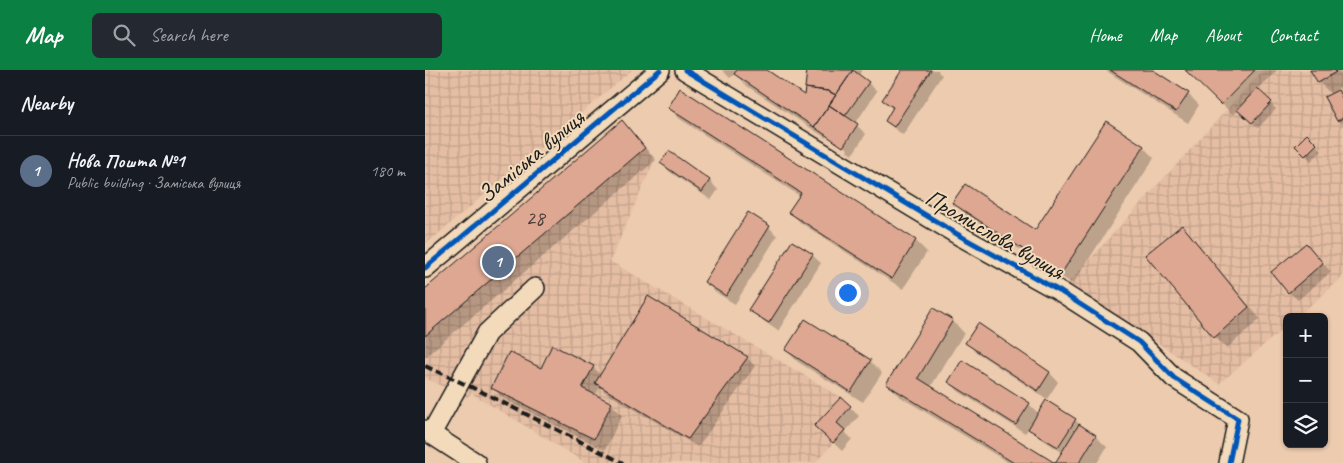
<!DOCTYPE html>
<html lang="en">
<head>
<meta charset="utf-8">
<style>
	:root { --surface:#171b24; --page:#242831; --text:#f1f3f6; --muted:#9ea1a6; --line:#363941; --accent:#0b8043 }
	body { margin:0; font-family:Caveat,sans-serif; background:var(--page); color:var(--text) }
	.controls { position:absolute; right:15px; bottom:15px; display:grid; overflow:hidden; border-radius:8px; box-shadow:0 1px 4px #0004 }
	.controls button { width:45px; height:45px; display:grid; place-items:center; padding:0; border:0; border-bottom:1px solid var(--line); background:var(--surface); color:var(--text); font:25px sans-serif }
	.you { position:absolute; left:422px; top:222px; width:18px; height:18px; margin:-12px; border:4px solid #fff; border-radius:50%; background:#1a73e8; box-shadow:0 0 0 8px #1a73e833 }
	.badge { display:grid; place-items:center; width:32px; height:32px; border-radius:50%; background:var(--accent); color:#fff; font-size:16px; font-weight:700 }
	.pin { position:absolute; translate:-50% -50%; border:2px solid #fff; box-shadow:0 1px 5px #0006 }
	.list { margin:0; padding:0; list-style:none }
	h2 { display:flex; justify-content:space-between; align-items:center; height:65px; margin:0; padding:0 20px; font-size:21px }
	h2 small { font-size:16px; font-weight:400; color:var(--muted) }
	.list li { display:grid; grid-template-columns:32px 1fr auto; gap:15px; align-items:center; box-sizing:border-box; height:70px; padding:0 20px; border-top:1px solid var(--line) }
	.list b { display:block; font-size:19px; white-space:nowrap }
	.list p { margin:0; font-size:16px; white-space:nowrap; color:var(--muted) }
	.list em { font-size:16px; font-style:normal; color:var(--muted) }
	.icon { flex:none; width:28px; height:28px; fill:none; stroke:currentColor; stroke-width:2; stroke-linecap:round; stroke-linejoin:round }
	.map { position:relative; flex:none; width:918px; height:393px; overflow:hidden }
	header { display:flex; align-items:center; gap:30px; box-sizing:border-box; height:70px; padding:0 25px; background:var(--accent); color:#fff }
	header strong { font-size:24px }
	nav { display:flex; gap:28px; margin-inline-start:auto; font-size:18px }
	.search { width:350px; height:45px; background:var(--page); display:flex; align-items:center; gap:12px; box-sizing:border-box; padding:0 18px; border-radius:8px; color:var(--muted); font-size:19px }
	main { display:flex }
	aside { flex:1; background:var(--surface) }
	.map>svg:first-child { display:block }
	.industrial { fill:url(#industrial-grid) }
	.shadow { fill:#0003 }
	.building { fill:#dda792; stroke:#1c1c1c }
	.lines { fill:none; stroke-linecap:round; stroke-linejoin:round }
	.minor-casing { stroke:#1c1c1c; stroke-width:22 }
	.minor { stroke:#f2daba; stroke-width:19 }
	.rail { stroke:#1c1c1c; stroke-width:4; stroke-dasharray:8 4; stroke-linecap:butt }
	.cycleway-casing { stroke:#f2daba; stroke-width:8 }
	.cycleway { stroke:#0057b8; stroke-width:5 }
	.labels { text-anchor:middle; dominant-baseline:central; stroke-width:4; stroke-linejoin:round; paint-order:stroke }
	.number-label { font-size:21px; fill:#4c3f3a }
	.street-label { font-size:24px; fill:#1c1c1c; stroke:#f2daba }
</style>
</head>
<body>
<header>
<strong>Map</strong>
<div class="search"><svg class="icon" aria-label="search" viewBox="0 0 24 24"><circle cx="10" cy="10" r="6"/><path d="M15 15l6 6"/></svg>Search here</div>
<nav><a>Home</a><a>Map</a><a>About</a><a>Contact</a></nav>
</header>
<main>
<aside>
<h2>Nearby<small></small></h2>
<ul class="list">
<li><span class="badge" style="background:#5c6f8a">1</span><div><b>Нова Пошта №1</b><p>Public building · Заміська вулиця</p></div><em>180 m</em></li>
</ul>
</aside>
<div class="map">
<svg width="918" height="393" viewBox="0 0 918 393">
	<defs>
		<pattern id="industrial-grid" width="8" height="8" patternUnits="userSpaceOnUse" patternTransform="scale(1.25)"><rect width="8" height="8" fill="#e4bda3"/><path d="M0 4h8M4 0v8" fill="none" stroke="#c3a28c"/></pattern>
	</defs>
	<rect width="100%" height="100%" fill="#eccbae"/>
	<filter id="ink" filterUnits="userSpaceOnUse"><feTurbulence type="fractalNoise" baseFrequency=".02" numOctaves="2"/><feDisplacementMap in="SourceGraphic" scale="10" xChannelSelector="R" yChannelSelector="G"/><feConvolveMatrix kernelMatrix="1 2 1 2 8 2 1 2 1" color-interpolation-filters="sRGB"/></filter>
	<g filter="url(#ink)">
		<!-- industrial -->
		<path class="industrial" d="M0,0H207L0,175Z
			M838,0H918V207L872,247H862V255L794,314L757,289L643,213Z
			M197,50L230,89L185,191L416,327L426,336L412,352L420,360L390,393H161L46,323L42,328L0,308V219Z"/>
		<!-- shadow -->
		<path class="shadow" d="M297,0H339L380,27L383,0H437L433,6L443,13L452,21L430,54L441,64L427,85L422,81L423,79L402,64L401,68L322,16L310,4L305,8Z
			M479,0H514L513,2L517,5L478,65L470,59L461,51L468,40L459,30Z
			M680,0H725L763,24L774,35L763,53Z
			M762,0H852L832,20L851,39L833,58L814,40L808,45Z
			M886,0H913L918,9V15L911,20L918,27V55L913,50L906,24L894,12Z
			M256,20L491,171L502,182L478,219L376,153L365,142L375,126L255,49L244,38Z
			M197,52L231,90L0,287V221Z
			M882,66L897,81L886,91L872,76Z
			M718,77L729,88L648,214L540,144L529,133L611,162Z
			M244,82L285,111L293,120L286,130L245,102L236,93Z
			M757,156L768,168L835,249L802,278L790,267Z
			M344,157L352,166L310,234L289,221L281,212Z
			M889,183L906,202L873,230L864,222Z
			M387,185L396,193L353,261L334,248L325,240Z
			M509,240L528,251L539,263L505,318L628,393H584L474,326L463,314Z
			M380,250L445,291L457,303L438,332L373,292L361,280Z
			M542,273L625,303L633,312L622,329L551,282Z
			M322,288L330,296L273,377L180,322L175,317L170,326L186,334L197,345L180,380L79,329L68,318L116,299L168,297L176,305Z
			M537,292L604,334L614,344L650,350L659,358L670,366L682,377L672,393H632L638,383L614,367L604,358L600,363L533,321L525,312Z
			M416,329L434,346L420,362L427,369L417,381L400,365Z"/>
		<!-- building -->
		<path class="building" d="M312,0H342L379,25L380,18L403,21L411,25L389,57L309,4Z
			M382,0H428L411,25L403,21L380,18Z
			M428,0L444,12L420,46L404,35Z
			M477,0H506L469,57L460,51L468,37L457,30Z
			M685,0H728L764,23L751,42Z
			M760,0H830L796,35Z
			M885,0H909L911,2L893,13Z
			M255,18L491,170L467,209L363,142L376,123L243,38Z
			M832,18L847,32L827,53L812,40Z
			M913,20L918,30V48L912,51L899,27Z
			M404,35L433,54L418,77L389,57Z
			M197,50L220,78L0,266V219Z
			M681,51L719,76L636,204L527,133L540,114L610,160Z
			M882,64L892,74L880,86L870,76Z
			M244,81L285,110L277,122L235,93Z
			M323,142L345,156L301,226L279,212Z
			M757,155L824,237L789,268L720,185Z
			M367,171L388,184L344,253L323,240Z
			M881,173L898,193L863,223L846,202Z
			M223,226L323,287L263,369L170,313Z
			M508,238L528,250L493,308L630,393H589L461,314Z
			M380,249L446,290L426,322L360,280Z
			M553,253L625,302L613,321L540,273Z
			M127,275L169,296L157,318L187,333L169,369L66,318L84,282L116,298Z
			M537,290L605,333L591,355L523,312Z
			M416,327L426,336L412,353L420,360L408,373L389,356Z
			M621,330L651,349L633,377L603,359Z
			M654,354L671,365L654,393H630Z"/>
		<g class="lines">
			<!-- minor casing -->
			<g class="minor-casing">
				<path id="minor" d="M260,0L537,167L636,222L714,272L749,308L813,349L804,393
					M0,198L235,0
					M0,360L51,393
					M6,364L62,263L110,218"/>
			</g>
			<!-- minor -->
			<use href="#minor" class="minor"/>
			<!-- rail -->
			<path class="rail" d="M0,296L57,322L198,393"/>
			<!-- cycleway casing -->
			<g class="cycleway-casing">
				<path id="cycleway" d="M260,0L537,167L636,222L714,272L749,308L813,349L804,393
					M0,198L235,0"/>
			</g>
			<!-- cycleway -->
			<use href="#cycleway" class="cycleway"/>
		</g>
	</g>
	<g class="labels">
		<!-- number labels -->
		<g class="number-label">
			<text x="110" y="148">28</text>
		</g>
		<!-- street labels -->
		<g class="street-label">
			<text transform="translate(106 86) rotate(-40)">Заміська вулиця</text>
			<text transform="translate(570 164) rotate(30)">Промислова вулиця</text>
		</g>
	</g>
</svg>
<div class="controls">
<button>+</button>
<button>−</button>
<button><svg class="icon" aria-label="layers" viewBox="0 0 24 24"><path d="M12 4l9 5-9 5-9-5zM3 14l9 5 9-5"/></svg></button>
</div>
<div class="you"></div>
<div class="pin badge" style="left:73px;top:192px;background:#5c6f8a">1</div>
</div>
</main>
</body>
</html>
